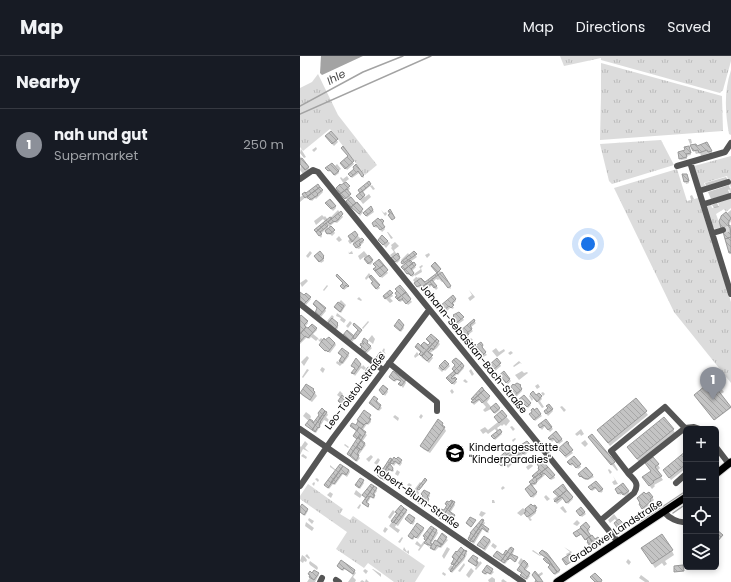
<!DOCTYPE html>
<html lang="en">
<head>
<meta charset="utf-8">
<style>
	:root { --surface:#171b24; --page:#20242c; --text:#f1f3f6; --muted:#9ea1a6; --line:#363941; --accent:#8c9099 }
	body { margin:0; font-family:Poppins,sans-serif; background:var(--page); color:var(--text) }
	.controls { position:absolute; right:12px; bottom:12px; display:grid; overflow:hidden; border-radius:6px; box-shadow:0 2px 6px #0003 }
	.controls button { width:36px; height:36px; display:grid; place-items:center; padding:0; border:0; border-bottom:1px solid var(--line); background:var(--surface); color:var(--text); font:20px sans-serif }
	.you { position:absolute; left:288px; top:188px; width:14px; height:14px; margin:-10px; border:3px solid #fff; border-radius:50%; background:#1a73e8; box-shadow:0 0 0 6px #1a73e833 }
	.badge { display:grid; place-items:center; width:26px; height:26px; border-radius:50%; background:var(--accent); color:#fff; font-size:13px; font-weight:700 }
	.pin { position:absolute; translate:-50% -33px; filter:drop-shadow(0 1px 2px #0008) }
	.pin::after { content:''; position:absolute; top:21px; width:14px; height:12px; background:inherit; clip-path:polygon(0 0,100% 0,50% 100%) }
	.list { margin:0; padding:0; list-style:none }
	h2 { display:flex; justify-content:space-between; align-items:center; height:52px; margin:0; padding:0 16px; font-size:17px }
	h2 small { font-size:13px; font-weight:400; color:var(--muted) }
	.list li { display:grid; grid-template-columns:26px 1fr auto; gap:12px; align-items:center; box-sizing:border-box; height:72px; padding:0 16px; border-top:1px solid var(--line) }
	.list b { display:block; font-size:15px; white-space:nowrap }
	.list p { margin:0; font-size:13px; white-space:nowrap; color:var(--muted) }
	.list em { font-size:13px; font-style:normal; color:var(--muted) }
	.icon { flex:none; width:22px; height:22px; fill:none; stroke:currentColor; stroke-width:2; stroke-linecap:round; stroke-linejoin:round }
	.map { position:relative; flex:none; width:431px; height:526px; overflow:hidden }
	header { display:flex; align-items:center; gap:24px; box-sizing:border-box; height:56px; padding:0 20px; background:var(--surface); border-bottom:1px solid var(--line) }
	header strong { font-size:19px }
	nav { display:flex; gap:22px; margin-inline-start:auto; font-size:14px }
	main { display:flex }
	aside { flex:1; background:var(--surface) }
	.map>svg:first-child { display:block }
	.grass { fill:url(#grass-tufts) }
	.water { fill:#a3a3a3 }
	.shadow { fill:#0003; fill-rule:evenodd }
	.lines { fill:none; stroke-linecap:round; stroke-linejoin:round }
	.stream { stroke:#a3a3a3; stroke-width:1.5 }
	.building { fill:url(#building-back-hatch); stroke:#999 }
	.minor-tunnel { stroke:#d9d9d9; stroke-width:6; stroke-dasharray:6 3; stroke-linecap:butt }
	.major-casing { stroke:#dbdbdb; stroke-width:9 }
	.minor { stroke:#555; stroke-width:6 }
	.major { stroke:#000; stroke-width:7 }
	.labels { text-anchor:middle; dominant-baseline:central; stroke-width:3; stroke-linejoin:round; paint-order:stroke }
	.street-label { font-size:10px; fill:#000; stroke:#fff }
	.poi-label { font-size:10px; fill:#000; stroke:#fff; text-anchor:start }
	.water-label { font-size:11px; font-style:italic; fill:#444; stroke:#fff }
</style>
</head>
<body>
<header>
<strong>Map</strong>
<nav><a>Map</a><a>Directions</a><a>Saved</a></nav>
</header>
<main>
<aside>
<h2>Nearby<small></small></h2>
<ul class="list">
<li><span class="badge">1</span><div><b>nah und gut</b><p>Supermarket</p></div><em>250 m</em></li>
</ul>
</aside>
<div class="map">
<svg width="431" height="526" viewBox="0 0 431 526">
	<defs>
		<pattern id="grass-tufts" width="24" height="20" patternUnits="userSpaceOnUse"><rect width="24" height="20" fill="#dcdcdc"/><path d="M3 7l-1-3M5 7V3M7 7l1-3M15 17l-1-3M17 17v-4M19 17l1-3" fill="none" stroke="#bbb"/></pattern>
		<pattern id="building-back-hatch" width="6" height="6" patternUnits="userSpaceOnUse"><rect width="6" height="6" fill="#c4c4c4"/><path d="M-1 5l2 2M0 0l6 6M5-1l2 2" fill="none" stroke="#a7a7a7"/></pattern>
	</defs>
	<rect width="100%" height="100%" fill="#fff"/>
	<!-- grass -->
	<path class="grass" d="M260,0H431V5L423,34L420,37L301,4V2L264,10Z
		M301,7L422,40L423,75L300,84L301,41Z
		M431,14V79L429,78C425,56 424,35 431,14Z
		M18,18L38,59L77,109L65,119L30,73L3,95L0,91V32L12,26Z
		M361,84L374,109L312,128L309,125L300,88Z
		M431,100V140L429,133L431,132L427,120L404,127L406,131H400L394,110Z
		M377,113L387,145L398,142L431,246V327L374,256L314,132Z
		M431,142V152L426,156L424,153L416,158L421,172L415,173L413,171L406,151L411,148L412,152L419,150L418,146Z
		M8,428L43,453L40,458L50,464L53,460L125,510L115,526H94L68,507L64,512L36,493L47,476L0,443V440Z"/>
	<!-- water -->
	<path class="water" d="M21,0H63L22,19L20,17Z"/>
	<!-- shadow -->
	<path class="shadow" d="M31,76L38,86L34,90L27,82Z
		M388,83H391L392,87L390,88Z
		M392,90L396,91L408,90L413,98L410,99L409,97L401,100L400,97L396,98Z
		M16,91L17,93L14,96L12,94Z
		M43,92L54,108L47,114L43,109L49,101Z
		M1,93L6,101L4,102L0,97Z
		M389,93L391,99L386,100L387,103L381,104L380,103Z
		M0,100L9,113L3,118L0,114L1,108Z
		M37,108L41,113L38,115L39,117L35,120L31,115L30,116L27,112L38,113L35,110Z
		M54,111L63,119L64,121L63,122L59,117L52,122L49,118L55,113Z
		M383,119H387L389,127L386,128Z
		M47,120L49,123L45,126L50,133L47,135L51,141L50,142L63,156L60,160L39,134L44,128L40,122L41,121L43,123Z
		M426,121L428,124L406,130L405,127Z
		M69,127L71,130L72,129L75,133L73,134L70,130L62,137L65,141L69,138L71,141L63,148L57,140Z
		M18,129L23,136L16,143L15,142L12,145L9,142L7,143L6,141L0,146V141L4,139H6Z
		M429,129L430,133L428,134L430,138L411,143L408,136Z
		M392,139L394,143L391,144L390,140Z
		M26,147L35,150L36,152L33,155Z
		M417,147L419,151L414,152L412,149Z
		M38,154L43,161L37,167L35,166L30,170L35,177L32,180L30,178L29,179L25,174L21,178L22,180L21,182L17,176L26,166L23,163L16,169L14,165L22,159L24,161L25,160L28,164ZM25,167H26L30,172L29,173Z
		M73,154L74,156L67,161L64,157Z
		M81,154L84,157L86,156L87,158L85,160Z
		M431,154V165L429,169L431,175V199L422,161Z
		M82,164L84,167L82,169L85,173L82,176L78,170L76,172L73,168Z
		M87,176H88L93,182L91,183Z
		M55,177L64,186L60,190L61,192L58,193L53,186L50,188L48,185Z
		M39,180L42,184L39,186L36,183Z
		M82,181L90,187L86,192L81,186Z
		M95,186L99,190L94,194L100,204L97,207L90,199L94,196L91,192L92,191L91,189Z
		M10,195L12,197L8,202L6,200Z
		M48,195L49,197L52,195L53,198H49Z
		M64,195L73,206L70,209L64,201L60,204L58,200Z
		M108,197L110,200L114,197L117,201L110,206L116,211L112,215L114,218L121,213L119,211L122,209L123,210L121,212L122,216L115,220L118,222L119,221L125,228L138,217L133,212L135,207L151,232L150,233L144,225L142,226L139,223L138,224L136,223L133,226L138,232L136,234L132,229L127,234L132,241L129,244L123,237L126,235L122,230L119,232L113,224L116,221L115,219L112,221L110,218L108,219L103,213L104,209L101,204Z
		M129,197L130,199L127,202L125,199Z
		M23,200L24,205L21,207L17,202Z
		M79,205L88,217L82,222L76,215Z
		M69,217L80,232L77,234L74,229V226L70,220L66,224L65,222Z
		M6,223L8,225L2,231L0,227Z
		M45,227L48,231L44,234L41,230Z
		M27,229L28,230L24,235L23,234Z
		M100,231L112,246L108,249L104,244L100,246L98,243Z
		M169,234L175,241L170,245L168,242L172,239Z
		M90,235L93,240L90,242L93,245L90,247L85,242Z
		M0,237L4,241L10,242L11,243L6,249L0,243Z
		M59,241L62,244L61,245L57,243Z
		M155,243L156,245L152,249L154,252L152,253L151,251L146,256L143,252Z
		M41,244L46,249L41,257L35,251Z
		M14,248L25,253L26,255L21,261L17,259L18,253Z
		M37,257L46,264L44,267L40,264L41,262L36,260Z
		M159,257L164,264L157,269L153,265Z
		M32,259L34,261L32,263L38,269V272L36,274L27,265Z
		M0,261L7,265L8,267L5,271L8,274L16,272L17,274L13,278L18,282L19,284L21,282L25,285L35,287L36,289L30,297L27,295L26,296L21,291L22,287L19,285L18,283L16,285L11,281L9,283L7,281L0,288Z
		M173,264L176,267L170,272L173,275L168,279L169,281L167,282L163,277Z
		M50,265L52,267L48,272L46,270Z
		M68,265L69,266L63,273L62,272Z
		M95,270H103L104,272L101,276Z
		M62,274L52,286L45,281L47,275L55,281Z
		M72,279L75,283L73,288L68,284Z
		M131,279L140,288L137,292L129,298L133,302L129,307L122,302L120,299L121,297L116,291L118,289L126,296L123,289L128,290L130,288L128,284Z
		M171,282L173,284L171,286L169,284Z
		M65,284L68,286V289L72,292L66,298L63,295L61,289L66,292Z
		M182,290L183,292L182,293L187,299L183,301L177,293Z
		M84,292L85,294L84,295L86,298L82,295Z
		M196,292L199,296L204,293L205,295L197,301L192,295Z
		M211,295L213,297L210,299L208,297Z
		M117,296L119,299L115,302L114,300Z
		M48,298L49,300L43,308H42L40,310L36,307L37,305L39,306L43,301Z
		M81,298L84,304L81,308L76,303Z
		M7,300L9,302L4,310L1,306Z
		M197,303L201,310L195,315L191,311Z
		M145,305L150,310L145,315L144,314L142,316L138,312Z
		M219,305L222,308L220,307L214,311L213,310Z
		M60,307L62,311L63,309L66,312L64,314L61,312L55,320L53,317L55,313L52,310Z
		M163,310L164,312L158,319L157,318L154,321L157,326L154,329L148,322Z
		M22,311L25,313L23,317L20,314Z
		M7,313L9,314L3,322L2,321Z
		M69,313L73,317L67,326L63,321Z
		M171,313L174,318L172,320L169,315Z
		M222,315L224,317L227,316L228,317L219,324L215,319Z
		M204,316L211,325L208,328L203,323L201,325L198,321Z
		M90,321L105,325L106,327L103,332L100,328L101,326L97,324L95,326Z
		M165,323L168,326L166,327L163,325Z
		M416,326L424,336L421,338L431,352L415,364L395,339Z
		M220,328L222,335L216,341L211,336L214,329Z
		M238,328L240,331L237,333L235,330Z
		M182,332L190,342L187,346L192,352H199L200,354L195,358L191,353L185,356L183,354L186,351L180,344L174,349L172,346L173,345L172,343Z
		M152,333L154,336L152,338L150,335Z
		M13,334L17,340L12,346L3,340L1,337Z
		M81,334H87L88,336L85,340Z
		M40,335L43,338L41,340L49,346L45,351L39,345L41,342L37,339Z
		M243,336L245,338L243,340L241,337Z
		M232,338L236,341L239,338L242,343L240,345L244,351L242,352Z
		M230,339L233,343L232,345L229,340Z
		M336,343L348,359L310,390L300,377Z
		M77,344L78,346L77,347L82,352L79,355L70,347Z
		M219,345L230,348L231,349L228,352L224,347L222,349Z
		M249,349L253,355L248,360L246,357Z
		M262,350L266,354L264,356L260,351Z
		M22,353L27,357L28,359L26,361L29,364L28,366L24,364L16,377L8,371L7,369L10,366L3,360L6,356L10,359L11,361L9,364L14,368L20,359Z
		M202,356L210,365L206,370L204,368L202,370L201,369L197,372L202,378L195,384L193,380L197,376L195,373L188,378L186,376L183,378L180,374L185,371L188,374L198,366Z
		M121,358L123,360L121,363L119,361Z
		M240,358L242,360L235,365L231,360Z
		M95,359L99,362L98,365L93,361Z
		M70,360L71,366L68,369L67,368L62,375L67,379L62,386L66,389L58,400L60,402L57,406L48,398L58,384L54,380L57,376L51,370H56L59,366L58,364Z
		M246,364L253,373L250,376L245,370L242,374L239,370Z
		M142,367L146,375L130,397L123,393L121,390Z
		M212,370L215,373L213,375L210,371Z
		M281,373L284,378L281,380L280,378L277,380L275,378Z
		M373,373L375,377L339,406L328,392Z
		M256,376L263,385L259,388L255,383L252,386L249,382Z
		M291,379L314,407L318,414L317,415L291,384Z
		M215,382L216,383L213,386L214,388L212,384Z
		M285,384L288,388L285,391L281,387Z
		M5,385L8,388L5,392L9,396L3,393L0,399V390L1,391Z
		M227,386L232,392L225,399L223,398L218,403L220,406L217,408L215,405L208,412L206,409L203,411L200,406L198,408L196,405L212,392L215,397Z
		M267,386L270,389L268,391L273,397L266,402L260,395Z
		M45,388L49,391L48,392L44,389Z
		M386,396V412L371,424L366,417Z
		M3,398L7,401L6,403L1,400Z
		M71,399L73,401L69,406L66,403Z
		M78,402L80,404L77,409L74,407Z
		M353,402L360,412L357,415L363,424L354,429L355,430L352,433L346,425L352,415Z
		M90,403L93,405H101L102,407L100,410L96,407L94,410L91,407V411L94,414L93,416L90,414L88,418L89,420H87L84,425L78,419Z
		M269,406L280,409L281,411L278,413L274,408L271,410Z
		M231,407L233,410L228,414L226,411Z
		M30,409L36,414H49L50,416L47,421L43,418L35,429L33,428L29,433L25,429L36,415L30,411Z
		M286,413L294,421L288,424H285L283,421L282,422L279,418Z
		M309,413L312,416L310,418L308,414Z
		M97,414L100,416L98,420L95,418Z
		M240,415L254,420L255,422L251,424L246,418L236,427L237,428L232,430L237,438L233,442L226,433L232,428L231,426Z
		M313,420L318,428L314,429L312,426L315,424Z
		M17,422L19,424L18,426L15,423Z
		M127,424L122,431L119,434L117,433L119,437L115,445L110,442L109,440L112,436L111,434L117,438L114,434L120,426L122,428Z
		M63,425L64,427L60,433L56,429Z
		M14,426L15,427L14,430L12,428Z
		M296,426L303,435L301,437L297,432L292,435L291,433Z
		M109,427L112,429L110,431L107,429Z
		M323,428L329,437L325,440L322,438L320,439L316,433Z
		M203,430L205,432L202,434L201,432Z
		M76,433L77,435L74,439L75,441L74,443L71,441L68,446H67L69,452L64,447L67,442L63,439Z
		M56,434L62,439L60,442L54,438Z
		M30,436L33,438L31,442L27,439Z
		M129,438L130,440L128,443L129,446L125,452L119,447Z
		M246,439L250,443L247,445L244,441Z
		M257,440L272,441L273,443L268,448L264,442L257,448L253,443Z
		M352,441L354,444L351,447L352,449L345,455L340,448Z
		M192,444H194L195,447H192Z
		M154,447L155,449L150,457L155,461L153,465L151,464L148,468L139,461L148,450L146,448Z
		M60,448L61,449L59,453L57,452Z
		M231,450L237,454L235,455L236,457L230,462L232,464L230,465L225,457L221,460L217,457L223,452L225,454Z
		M263,450L267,456L265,457L260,452Z
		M101,451L107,456L98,470L96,469L95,471L100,474L98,477L89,470L97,458L96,456Z
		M0,452L7,453L8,455L5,460L0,456Z
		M281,452L286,458L282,461L278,457Z
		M93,454L95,456L90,463L88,461Z
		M181,455L186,457L182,461L179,459Z
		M314,458L324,471L320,474L316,469L317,466L315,463L310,467L308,464Z
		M9,462L14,465L12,468L8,464Z
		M106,463H114L115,465L113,469Z
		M183,464L185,467L183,470L189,476L188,477L183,473L174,488L169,483Z
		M277,464L280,467L277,470L273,468Z
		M6,466L14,472L12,475L5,470Z
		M85,471L88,473L85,477L83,475Z
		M282,472H289L290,474L287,477L294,484L298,482L302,488L293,494L289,488L287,483L286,484L282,478L277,481L275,477Z
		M123,473L124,474L118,483L115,481L113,484L110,482L109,480Z
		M137,475L138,477L129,491L125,487L119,495L118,494L120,491L115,488L117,485L121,489L124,485L127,487Z
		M142,479L148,484L141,492L139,491L135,495L131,492Z
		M102,481L103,482L100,487L98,486Z
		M190,484L191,486L185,495L179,489Z
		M193,487L197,490L195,493L191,490Z
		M104,491L107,496L108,494L109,495V498L103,494Z
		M147,491L150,493L144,503L142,500Z
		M210,491L214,495L212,500L218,502L216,506L210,502L205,508L195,500H203L210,498L207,494Z
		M264,491L272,496L268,501L266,498L270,496Z
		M233,494L240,499L242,495L260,516L255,519L250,513L251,510L246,506V502L241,499L240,500L232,495Z
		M372,495L374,499L365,505L367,508L364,510L362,507L355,512L345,496Z
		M166,496L167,498L164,504L152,517L148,513L151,509L154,511L152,508Z
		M7,498L10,502L9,503L5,500Z
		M2,499L5,501L7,504L6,506L4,505L3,507L0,505Z
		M221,502L229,510L225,515L230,520L227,524L222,521L221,519L222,517L220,516L221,510L218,507Z
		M177,503L179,507L180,505L182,507L176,514L175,513L176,511L170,505Z
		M328,503L331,506L329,509L326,506Z
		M10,505L17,510L18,512L17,514L10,509L9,507Z
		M41,506L54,515L56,517L53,521L56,524L55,526H48L53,519L45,513L43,515L39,512L38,510Z
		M164,507L165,509L160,516L158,515Z
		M187,510L194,516L191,519L188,517L186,519L183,516Z
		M171,512L174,515L169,522L166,519Z
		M65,513L68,515L66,518L63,515Z
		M72,513H73L81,518V521Z
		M143,516L146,518L145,520L142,518Z
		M242,516L243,518L239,521L242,526H237V519Z
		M9,518H18L19,519L15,526H7L11,520Z
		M341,519L349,525V526H345L339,522Z
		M192,521L195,523V526H189L188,524Z
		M66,523L69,526H60L62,524L65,526Z
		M203,523L207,526H202L201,525Z"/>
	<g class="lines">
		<!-- stream -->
		<path class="stream" d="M0,50L63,16L103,0
			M0,58L131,0
			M373,457L386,448
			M340,466L386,435"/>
	</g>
	<!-- building -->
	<path class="building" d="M31,75L38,83L32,88L25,80Z
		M407,86L412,95L408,96L407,94L399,97L398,94L393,95L390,89L396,88L397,90Z
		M43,90L54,105L45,113L40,107L48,100L41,92Z
		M389,90L391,97L386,98L387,101L379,103L378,96L385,94L384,91Z
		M2,102L9,111L5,114L0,108V103Z
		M32,107L39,115L34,119L30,114L28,115L25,112Z
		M56,108L64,119L62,121L58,115L51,121L48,118L54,113L53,111Z
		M382,118H387L389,125L384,126Z
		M69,125L71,128L60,137L58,134Z
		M46,126L50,130L40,138L36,132L40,128L41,129Z
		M18,128L20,131L5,142L2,138L5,136L6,137Z
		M20,131L23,134L17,138L18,139L10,144L7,141Z
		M47,133L51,138L45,143L40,138Z
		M62,135L65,139L60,144L56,140Z
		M51,141L56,147L51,151L46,145Z
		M30,143L36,150L31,153L25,147Z
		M57,146L63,153L59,158L51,151Z
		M71,150L73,154L66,160L63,157Z
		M90,153L95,162L92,164L88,159L90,158L88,155Z
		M41,155L43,158L39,162V163L35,166L34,165L30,168L28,166Z
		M426,156L431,162L428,167L429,170L421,172L419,165L421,161V160Z
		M30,161L32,162L16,176L14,174Z
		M78,162L80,164L82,163L84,165L82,167L85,171L80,174L76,169L74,171L72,167Z
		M26,167L28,170L20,176L22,178L19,180L16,176Z
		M430,169L431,181L425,183L422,172Z
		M31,170L35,174L30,178L29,177L27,178L25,175Z
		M55,175L58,179L52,186L48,180Z
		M82,179L88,185L83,189L78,184Z
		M431,181V197H429L425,183Z
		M62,182L64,184L59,188L61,189L56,192L53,188Z
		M20,195L24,200L23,201L24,202L19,206L14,200Z
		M114,195L117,198L102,208L101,206Z
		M98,197L100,202L95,206L91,202Z
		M69,199L73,204L68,208L64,203Z
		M79,203L84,209L75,215L73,213L76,211L73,208L78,204Z
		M110,204L113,207L104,214L101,211Z
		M114,206L116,209L111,213L114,217L111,220L108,217L107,218L104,214Z
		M135,206L141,213L137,217L131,210Z
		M84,209L88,214L80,221L75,215Z
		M142,216L151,230L148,232L138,219Z
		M137,217L138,219L122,231L120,229L117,231L114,227L121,222L125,226Z
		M37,218L49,230L48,231L46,229L43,233L40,230L43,227L36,220Z
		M71,219L80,229L76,233L71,227L73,226L69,221Z
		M132,224L137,230L134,232L131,228L124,233L122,231Z
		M100,229L106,236L97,243L95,241L97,240L95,237L97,235L95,233Z
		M90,234L93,237L85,243L83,240Z
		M0,236L4,239L6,237L11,241L4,248L0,244Z
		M106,236L111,243L106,248L102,243L103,242L99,245L97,243Z
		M153,239L156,243L152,247L154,249L151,252L149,250L144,254L140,250Z
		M16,244L26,252L19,260L15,257L17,252L13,248Z
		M38,246L44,250L40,256L34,251Z
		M159,256L164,261L155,268L151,263L154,260L153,259Z
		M1,259L8,265L4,269L6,271L0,278V260Z
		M32,262L38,267L37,268L38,269L35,273L28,267Z
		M99,263L104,269L100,275L94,270Z
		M174,263L175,265L170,269L172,273L167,277L169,278L166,281L160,275Z
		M54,267L62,274L55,283L53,282L54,279L58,274L53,269Z
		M12,268L17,272L8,282L5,280L0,286V278L6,271L8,272Z
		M47,274L54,280L50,285L43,279Z
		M131,278L137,283L121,300L119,298L121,296L115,291L118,287L124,293L121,289L124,286L128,289L130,287L126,283Z
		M29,281L35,287L28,296L26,294L25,295L19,289L24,282L25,284Z
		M64,282L68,285L67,287L71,290L65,296L60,293L62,291L60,289L61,287L63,288H64L62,286Z
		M137,283L139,285L133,294L132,292L128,296L133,299L127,305L122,300Z
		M181,286L183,289L182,291L186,296L182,300L174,291Z
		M42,292L49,297L42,307L39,305L42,300L38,297Z
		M80,296L82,297L80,299L83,301L79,306L75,303Z
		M56,302L61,308L54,318L51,317L55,312L51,310Z
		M156,302L162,307L154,315L152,313L155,309L152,306L153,304Z
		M197,302L201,307L193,314L189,309Z
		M145,304L149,308L143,314L139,310Z
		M162,307L164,310L157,318L154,315Z
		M68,311L73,314L66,325L61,321Z
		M93,315L106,324L101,330L98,328L101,325L99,324L96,323L94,325L89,321Z
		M154,315L156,317L151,322L153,323L155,321L157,323L152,328L146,322Z
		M204,315L210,323L206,327L202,322L199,323L197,321Z
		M416,324L421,330L417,333L431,351L414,364L394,339L411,325L413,327Z
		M217,327L221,329L220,330L222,333L214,340L209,333L213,328L214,329Z
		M6,328L14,333L13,334L15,336L10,344L0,337Z
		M83,329L88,333L83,339L79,334Z
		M182,331L184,334L173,344L171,343Z
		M184,334L190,340L182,347L179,343L173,347L171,346Z
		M233,335L236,339L239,337L242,340L237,346L230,338Z
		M42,339L48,344L44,350L38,345Z
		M224,339L231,347L227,351L222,346L220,347L218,344Z
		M74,340L78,343L76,345L81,349L78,354L69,347Z
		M336,342L347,355L308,387L297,374Z
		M196,347L200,352L194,357L190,352Z
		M249,348L253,353L246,358L244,355L248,352L246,350Z
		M22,352L25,355L12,374L5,369L10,363L13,365V367L19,359L18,357Z
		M233,352L234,354L237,352L241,358L234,364L229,358L232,356L231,354Z
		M64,354L71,359L69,362L71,363L67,368L66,367L64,369L57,364Z
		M202,354L207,360L199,367L194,361Z
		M25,355L27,356L20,366H21L19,369L20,370L19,372L18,371L15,376L12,374Z
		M364,361L374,373L337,403L327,391Z
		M138,363L143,367L142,369L145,371L128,395L120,390Z
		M246,363L252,371L248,374L244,369L240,372L238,369Z
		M58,365L64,369L61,373L59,371L57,375L50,370L52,367L56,369Z
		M59,371L66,376L61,384L59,382L61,379L60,378L57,383L53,380Z
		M200,373L202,376L194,383L191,380Z
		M256,375L262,383L257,387L253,382L250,384L248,382Z
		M292,378L315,406L311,409L288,381Z
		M58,381L61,384L50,400L47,398Z
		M61,384L65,387L61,394L57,391Z
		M227,385L229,387L217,397L216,395L217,394L216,392Z
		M267,385L269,387L268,388L273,394L265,400L258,393Z
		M229,387L231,390L227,394H228L223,398L222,396L212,404L211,402Z
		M212,390L214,393L196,407L195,405Z
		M56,391L60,393L57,398L59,399L56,405L50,400Z
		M216,395L217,397L201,410L199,407Z
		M386,395V408L369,422L363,414Z
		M274,400L281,408L276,412L272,407L270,409L267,406Z
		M94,401L96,403L98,401L102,404L99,408L95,405L93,408L90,407Z
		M353,401L359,408L355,411L362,420L353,425L354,426L349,430L342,421L351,415L345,407Z
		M90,402L92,403L80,422L77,419L80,414H79L80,411L83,413Z
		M242,404L248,411L234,422L232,420L239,414L238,412L239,411L237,408Z
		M40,408L43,410L28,432L24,429Z
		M90,408L93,412L92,415L89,413L87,416L89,417L87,419L86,418L83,423L80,422Z
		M43,410L49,414L46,419L42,417L34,428L31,426Z
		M248,411L255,419L250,423L244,417L241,419L240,417Z
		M286,411L293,419L288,423L283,422L281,420L280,421L278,418Z
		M240,417L242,420L236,424L237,426L234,428L233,427L231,428L229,426Z
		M60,422L64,424L59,432L55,429Z
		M125,422L127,424L119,434L117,433Z
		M296,425L303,433L299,436L295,431L291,434L288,431Z
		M323,427L329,435L323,439L321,436L318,438L315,433Z
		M71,428L74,430L66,442L62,439Z
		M231,428L237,436L231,441L225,433Z
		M263,428L267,434L259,441L253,436Z
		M74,430L77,432L73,438L75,439L73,442L70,440L66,446L69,448L68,451L62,447Z
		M124,434L130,437L127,441L129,443L124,451L118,447L123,440L121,438Z
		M267,434L273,441L269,445L266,447L262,441L255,446L254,445Z
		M344,436L346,438L349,436L353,441L350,443L351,445L342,453L339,448L340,447L337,442Z
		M151,444L153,445L141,463L138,461L140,456H139L141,453L144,454L147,449L145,448L147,445L149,446Z
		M153,445L155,446L149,455L155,459L152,464L150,462L147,467L141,463Z
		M2,448L8,453L4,459L0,456V451Z
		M231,448L233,450L235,449L237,452L235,453L236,455L227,461L224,457L226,456L225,453Z
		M101,449L104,452L93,467L91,465L97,457L95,456Z
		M281,451L285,456L280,460L276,455Z
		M104,452L107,454L96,468L94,466Z
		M109,458L115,462L111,468L105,463Z
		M170,461L176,464L171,471L166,467Z
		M182,463L184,464L170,485L168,483L171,477H170Z
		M319,463L324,468L318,473L314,467Z
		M286,466L290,471L287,474L291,480L289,481L280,471Z
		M117,467L124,472L116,482L114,480L112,483L108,480Z
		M182,468L189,473L187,476L182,472L173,486L170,485Z
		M131,470L134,472L126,485L124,483L125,481L123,480Z
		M134,472L137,474L130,487L132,488L131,490L128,488V489L124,487Z
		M281,472L289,481L285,484L281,478L276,481L273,477Z
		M416,473L423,479L416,487Z
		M142,477L147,481L142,489L137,485Z
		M362,478L373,494L352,508L341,492Z
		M292,479L295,483L298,481L302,486L295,491L289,481Z
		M184,480L190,484L184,493L177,489Z
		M289,481L295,491L292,493L287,486L288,485L286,483Z
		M135,484L142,488L140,491L137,489L134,494L130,492Z
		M161,491L164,494L154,509L151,508L154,503L152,501L156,495L157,496Z
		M211,491L214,493L204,507L201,505Z
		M164,494L167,495L164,499L165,500L151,516L150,515Z
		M206,494L208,496L201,505L193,500L197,495L203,499Z
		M242,494L247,497L260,514L257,516L248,503L239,497Z
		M211,498L218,501L215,506L210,502L208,504L207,503Z
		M270,498L274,504L266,509L262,503Z
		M173,499L178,502L176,505L178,506L176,510L168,505Z
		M246,501L248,503L257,516L254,518L248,511L250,509L248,507H247L243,503Z
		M41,504L55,514L53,518L44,512L42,514L37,510Z
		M224,504L228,508L224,513L230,517L226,523L220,519L222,517L217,514Z
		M187,509L193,513L190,518L187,516L185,518L182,516Z
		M383,509L384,515L374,516V510Z
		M14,514L19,517L14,524L9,521L10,519L8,518L10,515L12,517Z
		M235,515L239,520L243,526H235L236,524L232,519Z
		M295,517L302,524L301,526H295L290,521Z"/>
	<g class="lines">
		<!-- minor-tunnel -->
		<path class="minor-tunnel" d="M423,174L431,172"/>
		<!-- major casing -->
		<g class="major-casing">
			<path id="major" d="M416,418L431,406
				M257,526L386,441"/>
		</g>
		<!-- minor -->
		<path class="minor" d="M390,106L431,238
			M377,110L425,96L431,87
			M0,123L13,114L18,116L318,486
			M399,135L428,126
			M404,148L430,140
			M413,177L423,174
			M0,248L83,314
			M89,307L137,346V355
			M385,372L365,351L311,395L328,417L385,372L394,371L400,373
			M0,373L223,526
			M416,391L429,408
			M376,427L386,418
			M0,430L33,382L129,254
			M364,456C369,462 378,467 386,466
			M301,464L334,437C340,427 334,424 328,417
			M36,524L39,526
			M20,526L22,522"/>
		<!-- major -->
		<use href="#major" class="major"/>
	</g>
	<!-- icons -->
	<defs>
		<g id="school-disc" transform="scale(1)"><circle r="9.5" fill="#000" stroke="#fff"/><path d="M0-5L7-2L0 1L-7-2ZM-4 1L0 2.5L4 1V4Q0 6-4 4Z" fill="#fff"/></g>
	</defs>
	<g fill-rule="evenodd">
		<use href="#school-disc" x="155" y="397"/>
	</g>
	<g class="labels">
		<!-- street labels -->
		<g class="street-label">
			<text transform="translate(174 293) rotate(51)">Johann-Sebastian-Bach-Straße</text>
			<text transform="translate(55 335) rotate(-53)">Leo-Tolstoi-Straße</text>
			<text transform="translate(117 441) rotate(35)">Robert-Blum-Straße</text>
			<text transform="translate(316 475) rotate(-33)">Grabower Landstraße</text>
		</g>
		<!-- poi labels -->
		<g class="poi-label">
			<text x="169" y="391">Kindertagesstätte<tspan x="169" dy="12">"Kinderparadies"</tspan></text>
		</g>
		<!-- water labels -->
		<g class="water-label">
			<text transform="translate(36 21) rotate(-29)">Ihle</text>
		</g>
	</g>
</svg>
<div class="controls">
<button>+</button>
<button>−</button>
<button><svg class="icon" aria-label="locate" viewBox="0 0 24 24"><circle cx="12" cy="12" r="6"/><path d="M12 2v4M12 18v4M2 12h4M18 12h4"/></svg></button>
<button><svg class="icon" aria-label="layers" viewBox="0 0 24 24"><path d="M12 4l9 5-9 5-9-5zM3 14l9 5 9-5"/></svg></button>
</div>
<div class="you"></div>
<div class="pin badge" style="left:413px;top:344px">1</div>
</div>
</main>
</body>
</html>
